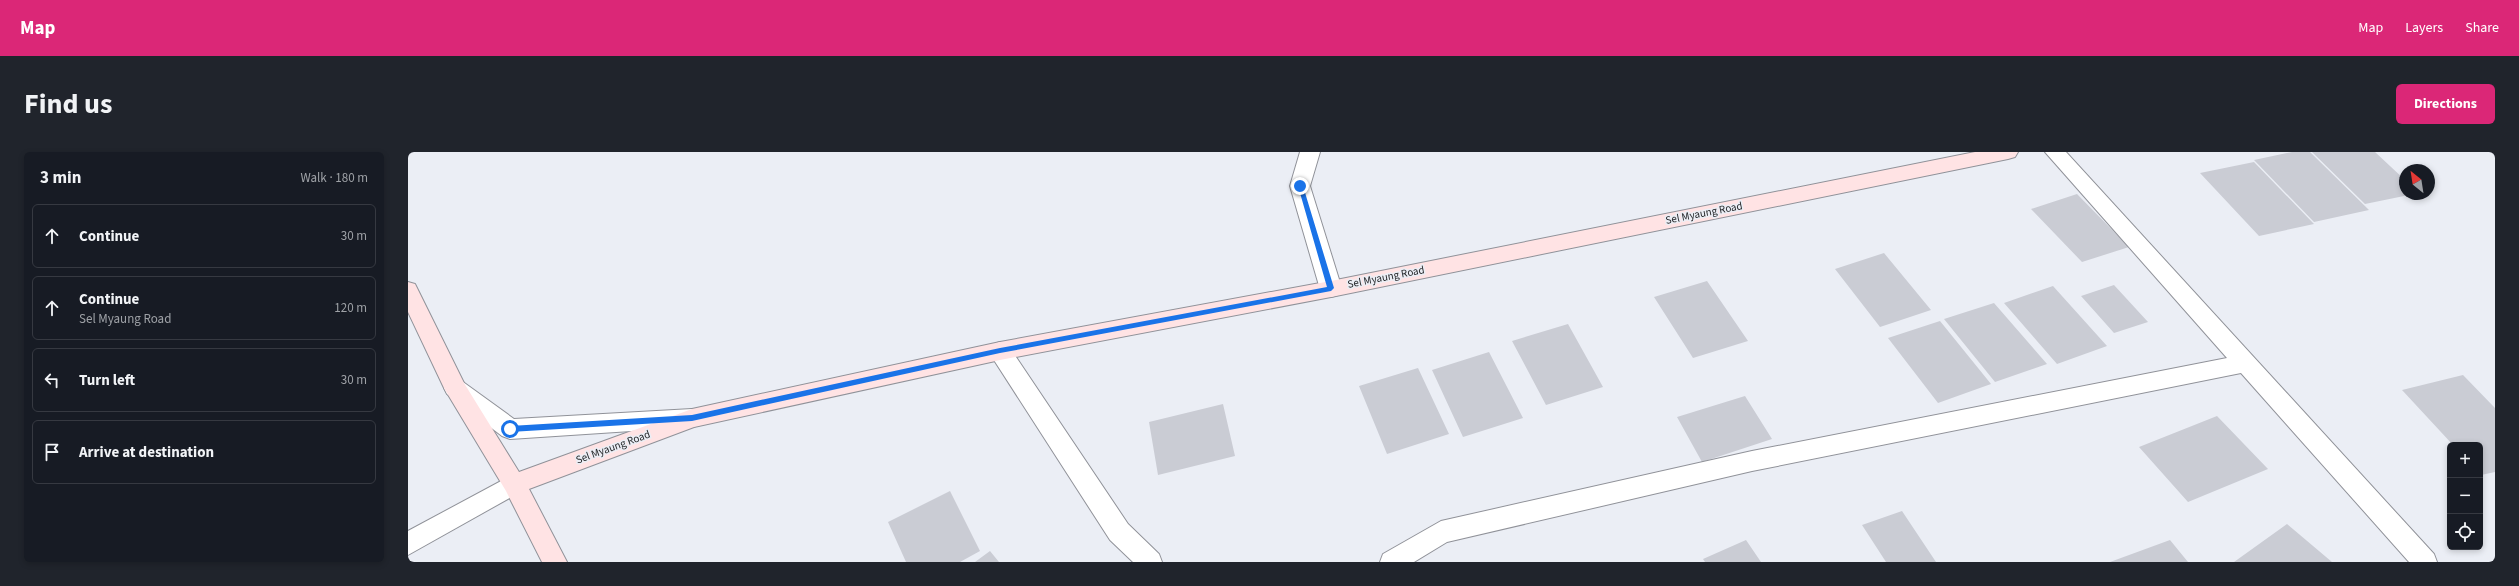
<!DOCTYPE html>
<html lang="en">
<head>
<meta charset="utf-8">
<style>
	:root { --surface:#171b24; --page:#20242c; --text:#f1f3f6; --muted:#9ea1a6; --line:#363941; --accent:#db2777 }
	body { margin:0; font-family:"Source Sans 3",sans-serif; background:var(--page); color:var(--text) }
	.controls { position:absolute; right:12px; bottom:12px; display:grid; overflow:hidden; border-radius:6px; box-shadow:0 2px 6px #0003 }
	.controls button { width:36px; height:36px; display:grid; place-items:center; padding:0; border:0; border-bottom:1px solid var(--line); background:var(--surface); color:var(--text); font:20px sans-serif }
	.compass { position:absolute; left:1991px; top:12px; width:36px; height:36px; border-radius:50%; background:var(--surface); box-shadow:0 2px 6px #0003; rotate:330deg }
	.stop { position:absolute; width:12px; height:12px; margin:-9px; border:3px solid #1a73e8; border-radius:50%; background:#fff }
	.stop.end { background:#1a73e8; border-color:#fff; box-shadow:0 1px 4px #0008 }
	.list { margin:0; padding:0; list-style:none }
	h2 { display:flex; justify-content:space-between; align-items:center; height:52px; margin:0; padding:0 16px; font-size:17px }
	h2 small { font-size:13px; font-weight:400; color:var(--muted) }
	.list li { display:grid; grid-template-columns:26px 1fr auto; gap:12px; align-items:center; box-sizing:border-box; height:64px; margin:0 8px 8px; padding:0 8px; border:1px solid var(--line); border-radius:6px }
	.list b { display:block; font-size:15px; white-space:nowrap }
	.list p { margin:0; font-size:13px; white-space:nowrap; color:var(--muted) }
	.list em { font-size:13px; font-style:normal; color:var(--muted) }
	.icon { flex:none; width:22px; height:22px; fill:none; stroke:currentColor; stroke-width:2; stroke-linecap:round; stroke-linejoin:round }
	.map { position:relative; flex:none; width:2087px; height:410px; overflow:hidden; border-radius:6px }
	header { display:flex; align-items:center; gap:24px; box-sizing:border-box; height:56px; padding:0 20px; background:var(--accent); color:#fff }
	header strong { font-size:19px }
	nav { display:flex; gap:22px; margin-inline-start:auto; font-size:14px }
	.intro { display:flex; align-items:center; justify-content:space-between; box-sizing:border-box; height:96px; padding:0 24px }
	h1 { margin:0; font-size:28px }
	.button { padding:10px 18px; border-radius:6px; background:var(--accent); color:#fff; font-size:14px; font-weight:700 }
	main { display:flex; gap:24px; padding:0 24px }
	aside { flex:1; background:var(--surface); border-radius:6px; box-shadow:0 2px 6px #0003 }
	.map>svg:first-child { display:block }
	.building { fill:#caccd4 }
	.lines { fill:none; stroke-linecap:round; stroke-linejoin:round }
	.minor-casing { stroke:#909299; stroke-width:2 }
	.tertiary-casing { stroke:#909299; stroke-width:2 }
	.secondary-casing { stroke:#909299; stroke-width:2 }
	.minor { fill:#fff; fill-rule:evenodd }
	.tertiary { fill:#fff; fill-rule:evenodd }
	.secondary { fill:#ffe3e4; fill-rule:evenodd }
	.route { fill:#1a73e8 }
	.labels { text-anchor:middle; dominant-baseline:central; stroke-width:3; stroke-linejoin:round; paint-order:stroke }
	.street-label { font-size:11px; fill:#252629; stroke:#ebeef5 }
</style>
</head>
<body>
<header>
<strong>Map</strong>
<nav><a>Map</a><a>Layers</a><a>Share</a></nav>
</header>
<div class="intro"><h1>Find us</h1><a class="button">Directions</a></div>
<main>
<aside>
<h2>3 min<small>Walk · 180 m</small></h2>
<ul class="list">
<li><svg class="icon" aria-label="ahead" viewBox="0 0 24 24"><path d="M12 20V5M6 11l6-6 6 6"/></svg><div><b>Continue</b></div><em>30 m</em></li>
<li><svg class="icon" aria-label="ahead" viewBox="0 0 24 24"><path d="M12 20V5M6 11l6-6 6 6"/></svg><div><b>Continue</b><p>Sel Myaung Road</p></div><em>120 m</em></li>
<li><svg class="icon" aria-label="left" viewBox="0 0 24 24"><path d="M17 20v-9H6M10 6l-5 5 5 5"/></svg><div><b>Turn left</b></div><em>30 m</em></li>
<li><svg class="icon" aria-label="arrive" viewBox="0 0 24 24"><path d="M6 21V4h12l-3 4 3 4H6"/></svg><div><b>Arrive at destination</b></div></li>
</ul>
</aside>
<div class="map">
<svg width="2087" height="410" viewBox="0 0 2087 410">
	<rect width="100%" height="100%" fill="#ebeef5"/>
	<!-- building -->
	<path class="building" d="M1884,0H1902L1961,58L1906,70L1846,8Z
		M1904,0H1967L1997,28V42L2001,43L1957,52Z
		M1846,10L1906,72L1851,84L1792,21Z
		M1669,42L1721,95L1674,110L1623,57Z
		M1476,101L1523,158L1472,175L1427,117Z
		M1299,129L1340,189L1285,206L1246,145Z
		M1706,133L1740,170L1706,181L1673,144Z
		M1645,134L1699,194L1649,212L1596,151Z
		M1586,151L1639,212L1587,230L1536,167Z
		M1532,169L1583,232L1530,251L1480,186Z
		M1160,172L1195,235L1138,253L1104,189Z
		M1081,200L1115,266L1055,285L1024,218Z
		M1010,216L1041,282L979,302L951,234Z
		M2055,223L2087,256V320L2073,323L2072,293H2045L1994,238Z
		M1337,244L1364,287L1294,310L1269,265Z
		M815,252L827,304L750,323L741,270Z
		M1809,264L1860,317L1780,350L1731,295Z
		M542,339L572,399L552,410H498L480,370Z
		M1494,359L1528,410H1478L1454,373Z
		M1879,372L1924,410H1826Z
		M1338,388L1353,410H1297L1295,407Z
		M1762,388L1780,410H1702Z
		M582,399L591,410H567Z"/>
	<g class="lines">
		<!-- minor casing -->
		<g class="minor-casing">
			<path id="minor" d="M892,0H912L902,34L934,137L930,143L923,145L916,143L912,137L882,34Z
				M1637,0H1658L2026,402L2029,410H2001L1833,221L1344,319L1039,390L1006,410H972L975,402L1033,369L1344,299L1819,206Z
				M592,190L600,193L720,372L751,402L754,410H725L702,388L584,205L581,199L584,193Z
				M106,322L114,325L118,332L114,339L0,403V379Z"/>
		</g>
		<!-- tertiary casing -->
		<g class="tertiary-casing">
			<path id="tertiary" d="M47,227L55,230L106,267L284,257L292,259L295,266L292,273L284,275L102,287L94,284L39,242L36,236L39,230Z"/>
		</g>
		<!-- secondary casing -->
		<g class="secondary-casing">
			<path id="secondary" d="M1567,0H1610L1607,5L1600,7L923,145L592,208L286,275L121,337L159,410H134L98,339L36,236L0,160V130L7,132L56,231L111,320L284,257L592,190L923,129Z"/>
		</g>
		<!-- minor -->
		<use href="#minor" class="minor"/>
		<!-- tertiary -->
		<use href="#tertiary" class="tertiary"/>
		<!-- secondary -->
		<use href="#secondary" class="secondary"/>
	</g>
	<!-- route -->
	<path class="route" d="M892,32L895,34L926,136L923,139L592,201L284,269L102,280L99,277L102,274L284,263L592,196L919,135L890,34Z"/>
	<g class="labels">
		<!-- street labels -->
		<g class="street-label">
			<text transform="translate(1296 61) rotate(-11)">Sel Myaung Road</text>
			<text transform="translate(978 125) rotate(-11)">Sel Myaung Road</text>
			<text transform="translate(205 295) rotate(-20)">Sel Myaung Road</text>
		</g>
	</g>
</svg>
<div class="controls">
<button>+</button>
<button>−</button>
<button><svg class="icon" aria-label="locate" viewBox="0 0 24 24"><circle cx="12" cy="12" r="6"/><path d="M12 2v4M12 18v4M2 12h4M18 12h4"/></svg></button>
</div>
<svg class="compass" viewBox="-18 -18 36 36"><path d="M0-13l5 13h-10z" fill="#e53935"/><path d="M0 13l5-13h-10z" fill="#9ea1a6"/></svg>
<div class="stop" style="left:102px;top:277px"></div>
<div class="stop end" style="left:892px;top:34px"></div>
</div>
</main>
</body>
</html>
